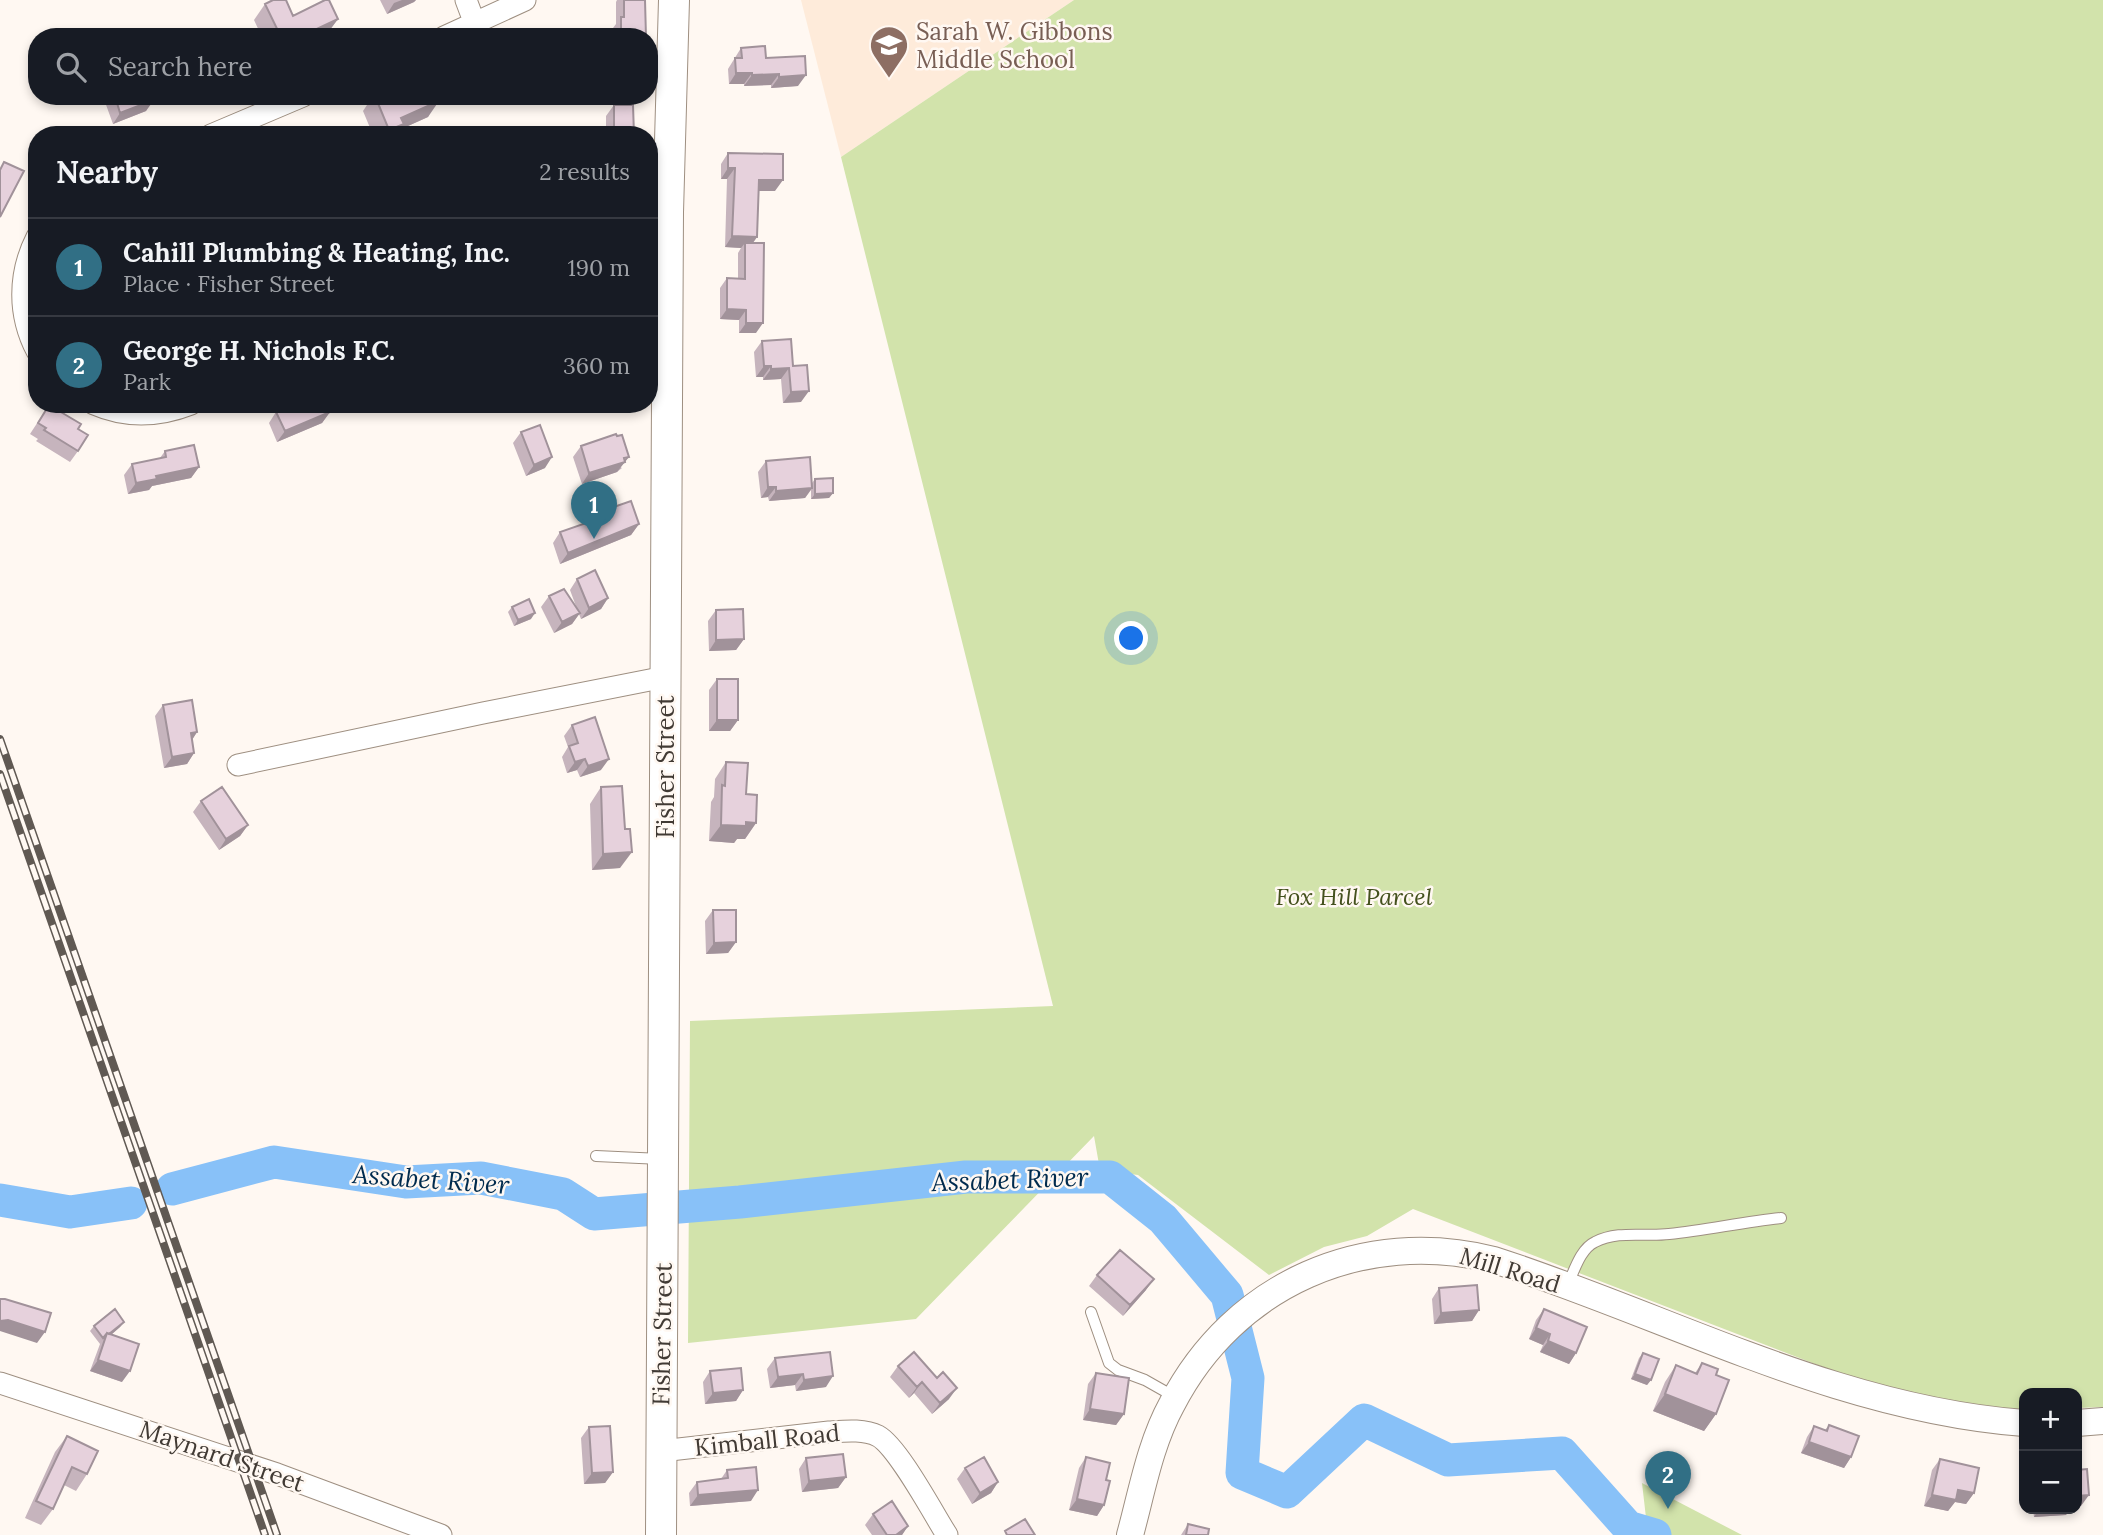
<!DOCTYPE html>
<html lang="en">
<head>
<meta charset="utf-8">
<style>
	:root { --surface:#171b24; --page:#20242c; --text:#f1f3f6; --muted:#9ea1a6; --line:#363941; --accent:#316f85 }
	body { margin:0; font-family:Lora,serif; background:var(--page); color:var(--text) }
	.controls { position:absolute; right:21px; bottom:21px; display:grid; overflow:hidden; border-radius:14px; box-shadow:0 4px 10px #0003 }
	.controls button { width:63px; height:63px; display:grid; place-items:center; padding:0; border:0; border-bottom:2px solid var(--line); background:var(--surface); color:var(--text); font:35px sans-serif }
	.you { position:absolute; left:1132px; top:639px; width:24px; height:24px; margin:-18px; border:5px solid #fff; border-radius:50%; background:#1a73e8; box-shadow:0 0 0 10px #1a73e833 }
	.badge { display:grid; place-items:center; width:46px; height:46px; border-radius:50%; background:var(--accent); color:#fff; font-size:23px; font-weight:700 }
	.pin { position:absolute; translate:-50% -58px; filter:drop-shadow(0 2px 4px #0008) }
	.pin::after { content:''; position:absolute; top:37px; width:24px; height:21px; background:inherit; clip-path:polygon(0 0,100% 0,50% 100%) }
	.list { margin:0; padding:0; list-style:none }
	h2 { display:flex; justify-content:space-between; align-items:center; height:91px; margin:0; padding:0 28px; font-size:30px }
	h2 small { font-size:23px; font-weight:400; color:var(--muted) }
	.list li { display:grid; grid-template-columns:46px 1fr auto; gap:21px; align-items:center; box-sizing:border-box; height:98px; padding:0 28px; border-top:2px solid var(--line) }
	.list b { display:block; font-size:26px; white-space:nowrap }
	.list p { margin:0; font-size:23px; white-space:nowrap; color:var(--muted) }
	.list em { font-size:23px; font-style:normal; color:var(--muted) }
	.icon { flex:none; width:38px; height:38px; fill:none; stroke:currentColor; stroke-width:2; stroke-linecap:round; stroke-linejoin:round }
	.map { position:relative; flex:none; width:2103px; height:1535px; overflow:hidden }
	.search { position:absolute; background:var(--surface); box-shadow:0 4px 10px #0003; left:28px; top:28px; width:630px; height:77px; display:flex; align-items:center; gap:18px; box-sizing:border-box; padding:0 24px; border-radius:28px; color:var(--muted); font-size:26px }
	.panel { position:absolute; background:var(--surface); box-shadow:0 4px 10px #0003; left:28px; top:126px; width:630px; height:287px; border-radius:28px }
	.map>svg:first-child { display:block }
	.built { fill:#feebda }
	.green { fill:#d2e3ab }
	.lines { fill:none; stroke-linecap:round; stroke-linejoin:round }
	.river { stroke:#88c1f8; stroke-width:33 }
	.service-casing { stroke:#9e8f81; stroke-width:12 }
	.minor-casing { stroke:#9e8f81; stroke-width:23 }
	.tertiary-casing { stroke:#9e8f81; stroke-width:28 }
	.secondary-casing { stroke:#9e8f81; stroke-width:32 }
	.service { stroke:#fff; stroke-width:10 }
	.minor { stroke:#fff; stroke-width:21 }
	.tertiary { stroke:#fff; stroke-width:26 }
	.secondary { stroke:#fff; stroke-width:30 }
	.rail-casing { stroke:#605953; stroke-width:8 }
	.rail { stroke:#fff8f2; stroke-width:5; stroke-dasharray:16; stroke-linecap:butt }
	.wall { fill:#c6b4bd }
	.shaded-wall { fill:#a1929a }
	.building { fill:#e6d1dc; stroke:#a1929a; stroke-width:2 }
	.labels { text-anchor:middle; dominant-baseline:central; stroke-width:5; stroke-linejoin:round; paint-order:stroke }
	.education-label { font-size:24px; fill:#785e54; stroke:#fff8f2; text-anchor:start }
	.street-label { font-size:24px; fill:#413a34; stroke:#fff8f2 }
	.park-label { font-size:24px; font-style:italic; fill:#44511d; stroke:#fff8f2 }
	.water-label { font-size:26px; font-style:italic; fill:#002b4e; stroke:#fff8f2 }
</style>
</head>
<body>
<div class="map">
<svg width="2103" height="1535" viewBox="0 0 2103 1535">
	<rect width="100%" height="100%" fill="#fff8f2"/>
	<!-- built -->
	<path class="built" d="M801,0H1074L841,157Z"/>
	<!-- green -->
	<path class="green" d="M1074,0H2103V1407L2077,1408V1393H2024V1409L2004,1410L1885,1391L1413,1209L1367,1236L1324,1247L1269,1275L1138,1175L1100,1170L1094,1136L916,1319L688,1343L690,1021L1053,1006L841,157Z
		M1642,1483L1742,1535H1648Z"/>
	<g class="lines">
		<!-- river -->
		<path class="river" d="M172,1189L274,1162L406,1182L481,1178L563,1194L594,1214L740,1202L966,1177H1110L1163,1219L1227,1295L1248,1378L1242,1473L1287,1492L1364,1420L1448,1460L1562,1453L1628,1527L1655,1535
			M0,1200L70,1212L131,1203"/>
		<!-- service casing -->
		<g class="service-casing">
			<path id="service" d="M596,1156L661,1159
				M1567,1286C1574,1272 1580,1249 1595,1242C1618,1230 1645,1237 1669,1234C1707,1230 1743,1222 1781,1218
				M1091,1312L1109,1363L1118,1370L1145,1380L1175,1397"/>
		</g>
		<!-- minor casing -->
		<g class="minor-casing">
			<path id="minor" d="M466,0L475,24
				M444,37L525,0
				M211,135L303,96
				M37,237C18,274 18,315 37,351
				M94,404C126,418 158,417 191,404
				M238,765L483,713L665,677
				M0,1383L277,1474L441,1535
				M661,1451L829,1432C845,1431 864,1429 878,1436C898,1447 933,1513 947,1535"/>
		</g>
		<!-- tertiary casing -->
		<g class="tertiary-casing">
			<path id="tertiary" d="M2077,1423L2103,1421
				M1130,1535C1142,1491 1150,1444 1172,1404C1234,1284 1364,1227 1494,1260C1670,1317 1837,1409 2024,1423"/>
		</g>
		<!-- secondary casing -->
		<g class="secondary-casing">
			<path id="secondary" d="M661,1535L668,212L674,0"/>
		</g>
		<!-- service -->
		<use href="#service" class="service"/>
		<!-- minor -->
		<use href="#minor" class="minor"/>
		<!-- tertiary -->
		<use href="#tertiary" class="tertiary"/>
		<!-- secondary -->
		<use href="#secondary" class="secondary"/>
		<!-- rail casing -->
		<g class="rail-casing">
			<path id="rail" d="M0,739L277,1535
				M0,774L265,1535"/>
		</g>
		<!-- rail -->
		<use href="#rail" class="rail"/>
	</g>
	<!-- wall -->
	<path class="wall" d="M380,0H416L414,2L387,14Z
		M617,0H645L646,37H613V28L616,24V2Z
		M265,4L293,16L338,19L326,35L323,37H262L254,20Z
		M741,48L766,58L798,86L771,88V85L744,86V84H729L728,69Z
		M109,96H152L146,111L113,124L105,102Z
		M373,96H438L428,117L399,130L396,135H373L363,111Z
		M614,105L634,135H600L603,130H606V116Z
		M728,153L775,191H759L757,237L753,243L756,333H739V320L720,319V288L727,278L738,279V253L741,248L725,247L727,179H721V164Z
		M762,341L793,366L801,402L783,403L781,379L763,380V377H756L754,352Z
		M49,405L78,451L70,462L36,441L38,439L30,434Z
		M276,412H330L322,423L277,442L269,423Z
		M521,432L545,468L526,476L513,443Z
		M581,446L622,468L617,472L582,484L573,457Z
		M165,451L199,467L191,478L152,486L149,490L128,494L124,475L132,464L160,458Z
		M766,461L812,483L815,479L833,493L829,498L811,499V490L805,498L769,501L768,497L761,498L758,472Z
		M591,509H608L639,524L631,535L560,564L553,543L560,532L585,524L583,520Z
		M577,579L608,598L601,609L581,619L579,614L572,624L554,633L541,607L549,596L577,609L570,590Z
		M512,607L531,619L514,626L508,612Z
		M716,610L744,639L736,650L709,651L708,621Z
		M717,679L738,720L730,731H709V690Z
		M163,705L197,732L192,740L194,753L187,764L164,768L155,716Z
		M572,725L601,770L580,777L577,770L567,773L562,757L568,747L564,736Z
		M726,762L746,794L756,823L745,839H737L734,843L709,841L711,802L714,797L715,779Z
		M601,787L625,829L620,868L592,870L590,804Z
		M201,801L248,825L240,836L219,850L193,812Z
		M713,910L736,942L728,953L706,954L705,921Z
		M1097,1275L1146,1290L1123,1316L1089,1286Z
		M1439,1288L1479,1310L1472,1321L1434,1324L1432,1299Z
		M1544,1309L1576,1353L1569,1364L1540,1352L1543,1345L1529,1339L1536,1320Z
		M124,1322L120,1327L111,1335L122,1382L90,1371L100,1344L90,1331L94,1326Z
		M1643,1353L1651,1380L1647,1385L1631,1379L1639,1358Z
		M775,1358L826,1387L796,1391L795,1385L770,1388L767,1369Z
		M1702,1363L1716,1375V1414L1704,1431L1653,1411L1665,1382L1676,1365L1695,1373Z
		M898,1366L949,1399L932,1414L914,1393L909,1398L890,1377Z
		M710,1371L743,1390L736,1401L705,1404L703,1382Z
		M1096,1373L1124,1414L1116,1425L1083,1420L1088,1384Z
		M1829,1425L1851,1457L1844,1468L1801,1453L1807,1437L1814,1426L1825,1430Z
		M589,1427L613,1472L605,1483L584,1484L581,1438Z
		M67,1436L87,1474L76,1491L64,1485L53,1509L41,1525L25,1518L55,1452Z
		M1086,1457L1106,1480L1104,1505L1097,1516L1069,1510L1079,1468Z
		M806,1458L846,1477L838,1488L802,1492L799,1469Z
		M1940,1459L1974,1493L1966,1504L1955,1502L1948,1511L1924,1506L1932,1470Z
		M965,1468L998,1482L991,1493L972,1504L957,1479Z
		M727,1470L751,1501L690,1506L689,1493L697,1482L721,1479Z
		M2033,1509H2070L2066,1515L2034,1517Z
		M873,1514L908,1526L902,1535H872L865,1525Z
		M1188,1524L1208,1535H1181Z"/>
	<!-- shaded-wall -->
	<path class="shaded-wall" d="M402,0H416L414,2L387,14L394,3Z
		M338,19L326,35L323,37H302Z
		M299,30L294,37H285Z
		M736,73H752L744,84H729Z
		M779,74L771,85L744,86L752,75Z
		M806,75L798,86L771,88L779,77Z
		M154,100L146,111L113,124L120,113Z
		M439,101L428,117L399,130L396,135H385L389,130L401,118Z
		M728,168H735L727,179H721Z
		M759,180H783L775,191H752Z
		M732,236L757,237L749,248L745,243L741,248L725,247Z
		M727,309L746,310L739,320L720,319Z
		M746,323H763L756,333H739Z
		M764,366H771L763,377H756Z
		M789,368L781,379L763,380L771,369Z
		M809,391L801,402L783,403L791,392Z
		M330,412L322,423L277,442L285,431Z
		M552,457L545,468L526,476L534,465Z
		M629,457L617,472L582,484L589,473Z
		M199,467L191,478L152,486L149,490L128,494L136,483L156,476Z
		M768,487H776L768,497L761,498Z
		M812,488L805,498L769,501L776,491Z
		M833,493L829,498L811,499L815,494Z
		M639,524L631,535L560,564L568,553Z
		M608,598L601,609L581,619L589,608Z
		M535,613L531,619L514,626L518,620Z
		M580,613L572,624L554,633L562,622Z
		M744,639L736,650L709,651L716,640Z
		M717,720H738L730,731H709Z
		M197,732L190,743L191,733Z
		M194,753L187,764L164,768L172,757Z
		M585,759L577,770L567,773L575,762Z
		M609,759L601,770L580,777L588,766Z
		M746,822L756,823L745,839H737L734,843L709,841L721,825Z
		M248,825L240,836L219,850L226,839Z
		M632,852L620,868L592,870L603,854Z
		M736,942L728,953L706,954L714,943Z
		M1154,1279L1146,1290L1123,1316L1130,1305Z
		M1479,1310L1472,1321L1434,1324L1441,1313Z
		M8,1320L45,1332L37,1343L0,1331V1321Z
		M124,1322L120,1327L105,1340L106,1336Z
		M1536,1328L1550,1334L1543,1345L1529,1339Z
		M1548,1341L1576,1353L1569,1364L1540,1352Z
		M98,1360L130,1371L122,1382L90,1371Z
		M803,1374L795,1385L770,1388L778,1377Z
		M1635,1374L1651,1380L1647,1385L1631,1379Z
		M833,1376L826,1387L796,1391L804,1380Z
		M922,1382L914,1393L909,1398L917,1387Z
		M957,1388L949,1399L932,1414L940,1403Z
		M743,1390L736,1401L705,1404L713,1393Z
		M1665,1394L1716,1414L1704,1431L1653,1411Z
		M1090,1409L1124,1414L1116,1425L1083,1420Z
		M1809,1442L1851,1457L1844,1468L1801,1453Z
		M613,1472L605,1483L584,1484L592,1473Z
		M846,1477L838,1488L802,1492L809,1481Z
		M998,1482L991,1493L972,1504L980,1493Z
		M758,1490L751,1501L690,1506L698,1495Z
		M1958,1490L1974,1493L1966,1504L1955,1502L1948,1511L1924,1506L1932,1495Z
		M2089,1495L2081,1506H2077V1496Z
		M1077,1499L1104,1505L1097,1516L1069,1510Z
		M2039,1509H2070L2066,1515L2034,1517Z
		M908,1526L902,1535H896Z"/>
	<!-- building -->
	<path class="building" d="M273,0H286L293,16L325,0H329L338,19L302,36L299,30L285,37H281L265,4Z
		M624,0H645L646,37H621V17H624Z
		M765,46L766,58L805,56L806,75L779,77V74L752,75V73H736L735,58H742L741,48Z
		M115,96H152L154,100L120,113Z
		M375,96H438L439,101L401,118L404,124L389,130Z
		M614,105H633L634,135H603V130H614Z
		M728,153L783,154V180H759L757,237L732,236L735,168H728Z
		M4,162L24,171L0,217V170Z
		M745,243H764L763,323H746V310L727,309V278L745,279Z
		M791,339L793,366L807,365L809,391L791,392L789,368L771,369V366H764L762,341Z
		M294,404H326L330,412L285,431L276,412Z
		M49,405L81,424L78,429L88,435L78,451L44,430L46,428L38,423Z
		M540,425L552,457L534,465L521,432Z
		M616,434L617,436L622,435L629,457L624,458L625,462L589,473L581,446Z
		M194,445L199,467L156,476L157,479L136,483L132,464L166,457L165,451Z
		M810,457L812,488L776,491V487H768L766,461Z
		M833,478V493L815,494V479Z
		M631,501L639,524L568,553L560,532L595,520L591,509L606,503L608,509Z
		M595,570L608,598L589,608L577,579Z
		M564,589L580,613L562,622L549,596Z
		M529,599L535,613L518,620L512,607Z
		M743,609L744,639L716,640V610Z
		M717,679H738V720H717Z
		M192,700L197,732L191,733L194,753L172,757L163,705Z
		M595,717L609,759L588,766L585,759L575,762L569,746L578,743L572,725Z
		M726,762L748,763L746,794L757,795L756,823L746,822V826L721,825L722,785L725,786Z
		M622,786L625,829H630L632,852L603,854L601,787Z
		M222,787L248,825L226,839L201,801Z
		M713,910H736V942L714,943Z
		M1120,1250L1154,1279L1130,1305L1097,1275Z
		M1477,1285L1479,1310L1441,1313L1439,1288Z
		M0,1299H5L51,1313L45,1332L8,1320L0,1321Z
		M115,1309L124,1322L109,1334L107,1333L103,1338L94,1326Z
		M1544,1309L1587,1327L1576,1353L1548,1341L1550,1334L1536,1328Z
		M107,1333L139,1344L130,1371L98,1360Z
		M830,1352L833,1376L804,1380L803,1374L778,1377L775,1358Z
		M914,1352L937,1378L943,1372L957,1388L940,1403L922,1382L917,1387L898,1366Z
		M1643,1353L1659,1359L1651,1380L1635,1374Z
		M1702,1363L1718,1369L1716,1375L1729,1380L1716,1414L1665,1394L1676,1365L1697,1374Z
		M741,1368L743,1390L713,1393L710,1371Z
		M1096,1373L1129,1378L1124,1414L1090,1409Z
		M1829,1425L1859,1436L1851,1457L1809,1442L1814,1426L1827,1431Z
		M610,1426L613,1472L592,1473L589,1427Z
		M67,1436L98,1451L87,1474L72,1467L53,1509L36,1501Z
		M843,1454L846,1477L809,1481L806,1458Z
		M984,1457L998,1482L980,1493L965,1468Z
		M1086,1457L1110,1463L1106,1480L1110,1481L1104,1505L1077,1499Z
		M1940,1459L1979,1468L1974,1493L1958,1490L1956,1500L1932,1495Z
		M756,1467L758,1490L698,1495L697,1482L728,1478L727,1470Z
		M2087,1469L2089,1495L2077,1496V1470Z
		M892,1501L908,1526L896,1535H887L873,1514Z
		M1025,1519L1035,1535H1007L1005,1531Z
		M1188,1524L1209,1529L1208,1535H1186Z"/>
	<!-- icons -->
	<defs>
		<g id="school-pin" transform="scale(2.0125)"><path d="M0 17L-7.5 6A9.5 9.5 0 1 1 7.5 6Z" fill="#8d6e63" stroke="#fff8f2"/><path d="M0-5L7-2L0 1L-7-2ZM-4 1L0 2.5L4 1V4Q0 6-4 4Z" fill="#fff"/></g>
	</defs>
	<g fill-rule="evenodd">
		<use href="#school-pin" x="889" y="45"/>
	</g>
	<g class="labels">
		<!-- education labels -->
		<g class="education-label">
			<text x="916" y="31">Sarah W. Gibbons<tspan x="916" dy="28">Middle School</tspan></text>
		</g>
		<!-- street labels -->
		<g class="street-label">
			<text transform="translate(665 767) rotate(-90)">Fisher Street</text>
			<text transform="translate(1510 1270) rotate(17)">Mill Road</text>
			<text transform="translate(662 1334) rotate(-89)">Fisher Street</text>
			<text transform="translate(767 1440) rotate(-6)">Kimball Road</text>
			<text transform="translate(222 1456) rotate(19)">Maynard Street</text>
		</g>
		<!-- park labels -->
		<g class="park-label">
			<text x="1354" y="896">Fox Hill Parcel</text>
		</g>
		<!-- water labels -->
		<g class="water-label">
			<text transform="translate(431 1179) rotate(4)">Assabet River</text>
			<text transform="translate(1010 1179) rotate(-2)">Assabet River</text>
		</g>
	</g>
</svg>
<div class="controls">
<button>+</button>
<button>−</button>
</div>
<div class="you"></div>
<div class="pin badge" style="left:594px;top:539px">1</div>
<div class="pin badge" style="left:1668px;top:1509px">2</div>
<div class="search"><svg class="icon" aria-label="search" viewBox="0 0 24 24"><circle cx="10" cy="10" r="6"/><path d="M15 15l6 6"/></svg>Search here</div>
<section class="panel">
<h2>Nearby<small>2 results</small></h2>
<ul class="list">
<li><span class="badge">1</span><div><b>Cahill Plumbing &amp; Heating, Inc.</b><p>Place · Fisher Street</p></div><em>190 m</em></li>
<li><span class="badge">2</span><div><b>George H. Nichols F.C.</b><p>Park</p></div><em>360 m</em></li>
</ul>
</section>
</div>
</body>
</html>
